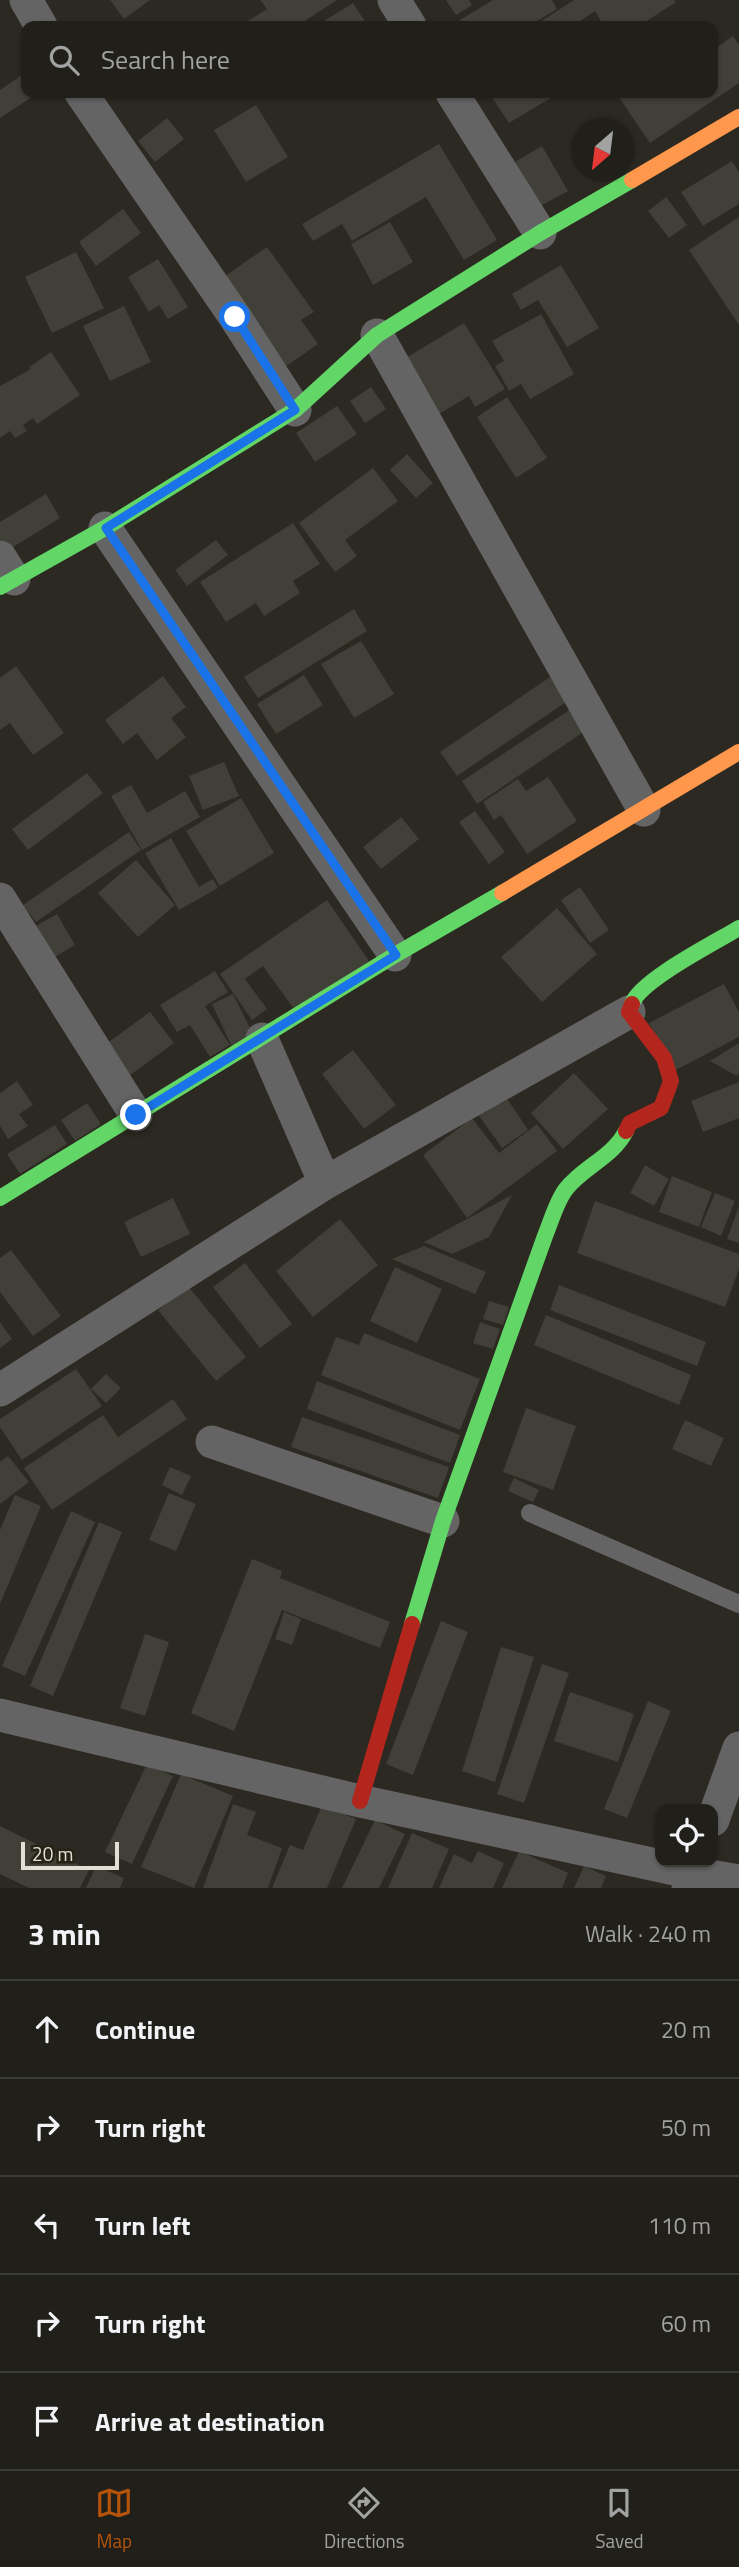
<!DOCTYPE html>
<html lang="en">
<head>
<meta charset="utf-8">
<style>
	:root { --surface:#201f19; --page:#282722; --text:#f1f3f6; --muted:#a2a2a2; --line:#3d3d38; --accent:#b45309 }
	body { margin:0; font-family:"Titillium Web",sans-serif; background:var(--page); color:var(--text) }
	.controls { position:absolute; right:21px; bottom:21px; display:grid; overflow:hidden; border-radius:14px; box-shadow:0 2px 5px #0004 }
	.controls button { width:63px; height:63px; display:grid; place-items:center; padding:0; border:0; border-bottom:2px solid var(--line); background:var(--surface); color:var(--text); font:35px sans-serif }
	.compass { position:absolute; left:571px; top:119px; width:63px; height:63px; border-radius:50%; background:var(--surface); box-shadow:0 2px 5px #0004; rotate:208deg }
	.scale { position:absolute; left:21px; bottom:18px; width:98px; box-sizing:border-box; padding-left:7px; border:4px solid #e2e0d6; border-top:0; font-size:19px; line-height:24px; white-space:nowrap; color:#e2e0d6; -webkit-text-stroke:5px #262214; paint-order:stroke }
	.stop { position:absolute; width:21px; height:21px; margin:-16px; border:5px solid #1a73e8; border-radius:50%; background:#fff }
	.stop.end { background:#1a73e8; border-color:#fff; box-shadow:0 2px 7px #0008 }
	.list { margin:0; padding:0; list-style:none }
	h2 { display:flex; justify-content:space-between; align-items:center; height:91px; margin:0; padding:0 28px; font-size:30px }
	h2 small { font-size:23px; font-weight:400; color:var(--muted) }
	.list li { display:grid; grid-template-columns:46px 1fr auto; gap:21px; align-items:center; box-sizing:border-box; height:98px; padding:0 28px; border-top:2px solid var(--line) }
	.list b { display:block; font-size:26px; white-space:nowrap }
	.list em { font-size:23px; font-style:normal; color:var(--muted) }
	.icon { flex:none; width:38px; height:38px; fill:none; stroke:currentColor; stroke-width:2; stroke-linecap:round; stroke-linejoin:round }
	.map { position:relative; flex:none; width:739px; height:1888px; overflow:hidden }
	.search { position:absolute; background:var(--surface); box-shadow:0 2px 5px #0004; left:21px; right:21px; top:21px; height:77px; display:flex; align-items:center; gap:18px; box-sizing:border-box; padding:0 24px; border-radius:14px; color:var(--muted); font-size:26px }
	.sheet { height:581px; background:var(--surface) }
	nav { display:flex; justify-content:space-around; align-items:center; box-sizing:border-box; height:98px; border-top:2px solid var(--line); background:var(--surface); font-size:19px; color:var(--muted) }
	nav a { display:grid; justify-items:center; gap:4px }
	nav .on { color:var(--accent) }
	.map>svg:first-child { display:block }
	.building { fill:#403f38 }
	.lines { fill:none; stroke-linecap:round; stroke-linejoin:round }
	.lane { stroke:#656465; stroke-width:18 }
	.street { stroke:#656465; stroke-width:33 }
	.fast { stroke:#63d668; stroke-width:16 }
	.slow { stroke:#ff974d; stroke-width:16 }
	.jam { stroke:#b3261e; stroke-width:16 }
	.route { stroke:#1a73e8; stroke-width:9 }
</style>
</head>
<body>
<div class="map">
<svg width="739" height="1888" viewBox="0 0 739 1888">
	<rect width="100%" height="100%" fill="#2b2921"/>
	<!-- building -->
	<path class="building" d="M110,0H150L124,19Z
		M260,0H337L297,26H240L267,9Z
		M446,0H469L472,5L456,15Z
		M493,0H552L557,9L529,26H450Z
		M574,0H674L676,2L639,26H604L595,11L573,26H543L540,22Z
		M353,3L368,26H316Z
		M733,36L739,45V83L650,143L616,93H713V50Z
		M26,72V93H38L0,118V90Z
		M489,93H559L509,123Z
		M256,105L288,157L246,182L214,130Z
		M167,118L184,139L155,162L138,141Z
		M439,144L497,240L464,260L426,197L352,241L342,224L313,241L302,224Z
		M542,146L568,191L533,210L508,166Z
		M732,161L739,172V204L703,226L681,192Z
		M666,197L687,225L669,238L648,211Z
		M123,209L141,233L96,266L79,242Z
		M739,217V325L689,250Z
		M390,222L413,262L373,285L351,244Z
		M267,247L314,312L301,320L318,344L278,372L215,283Z
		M76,252L104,308L52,333L25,277Z
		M158,259L188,307L168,319L159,305L149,312L128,277Z
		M561,265L599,328L567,347L538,300L521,310L512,294Z
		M124,306L151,362L110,381L83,326Z
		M541,314L574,374L530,399L521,384L509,391L495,366L504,361L492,341Z
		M464,323L505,389L475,407L469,396L439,414L404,359Z
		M51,352L80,395L37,424L33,418L23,425L27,431L15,438L10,431L0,438V386L31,369L29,367Z
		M371,387L386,409L365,423L350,401Z
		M507,397L547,458L516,478L477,417Z
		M337,406L357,434L315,462L296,433Z
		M407,454L433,483L416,498L390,470Z
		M373,468L398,501L345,540L357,556L335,572L299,523Z
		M46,494L60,518L5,552L0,544V522Z
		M293,523L320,564L293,581L300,593L264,616L256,603L226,622L200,582Z
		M216,540L228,555L187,586L175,570Z
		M354,609L367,631L258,698L244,677Z
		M361,641L394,694L354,718L321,664Z
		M16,666L64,733L33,755L10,723L0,730V678Z
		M304,675L323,705L276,734L257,704Z
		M163,676L186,707L171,718L186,737L157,760L137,733L123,744L105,720Z
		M550,677L566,702L457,776L440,752Z
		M571,709L585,731L477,804L462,781Z
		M224,762L239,796L203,810L189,776Z
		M87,773L103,793L28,850L12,829Z
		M548,777L577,821L527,854L501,815L494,820L483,802L518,779L526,791Z
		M131,785L147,813L185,791L200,817L142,850L111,796Z
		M241,798L274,853L220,886L186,831Z
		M475,811L505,852L489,864L459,822Z
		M401,817L419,839L381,869L363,847Z
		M129,832L141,850L36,922L23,905Z
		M171,838L199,887L213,879L218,888L179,910L145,853Z
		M136,860L175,905L138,937L98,893Z
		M580,887L609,930L590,943L561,900Z
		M327,900L369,961L296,1012L263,966L245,979L267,1009L252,1020L220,974Z
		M557,908L597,954L542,1002L501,957Z
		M57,914L75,945L53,958L34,927Z
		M215,971L228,992L205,1006L230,1045L210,1057L190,1025L177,1032L160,1005Z
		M724,984L739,1012V1037L674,1071L649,1023Z
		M233,994L254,1036L232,1047L212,1004Z
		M150,1012L174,1043L129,1076L106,1044Z
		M739,1043V1074L737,1076L710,1061Z
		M353,1050L396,1105L364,1129L322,1074Z
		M574,1073L608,1109L563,1149L531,1113Z
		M17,1081L33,1105L19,1114L28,1126L8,1139L0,1126V1093Z
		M739,1082V1118L703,1132L691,1101Z
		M504,1094L528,1130L502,1148L477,1113Z
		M87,1103L101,1124L75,1141L61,1120Z
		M472,1118L499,1153L537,1124L557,1151L467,1218L423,1155Z
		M55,1125L67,1144L20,1174L7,1154Z
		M645,1165L669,1179L654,1206L630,1193Z
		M672,1176L712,1192L699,1227L659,1212Z
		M715,1193L735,1201L721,1236L701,1227Z
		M512,1195L489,1237L452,1254L424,1242Z
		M173,1198L190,1234L141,1257L124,1222Z
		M595,1201L739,1254V1269L725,1307L577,1253Z
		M739,1206V1243L727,1239Z
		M340,1219L378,1265L313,1317L276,1271Z
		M424,1246L486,1272L475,1294L392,1259Z
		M11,1250L61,1316L33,1336L0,1292V1258Z
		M245,1263L292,1324L260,1348L213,1287Z
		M395,1267L442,1289L417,1343L370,1321Z
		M559,1285L706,1342L697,1366L550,1310Z
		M188,1286L246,1357L216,1381L158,1310Z
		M489,1301L509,1307L503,1325L483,1319Z
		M546,1315L691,1375L679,1405L534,1345Z
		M0,1322L12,1339L0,1348Z
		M480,1322L500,1329L493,1349L473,1343Z
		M364,1333L480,1379L460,1430L321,1375L336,1337L359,1345Z
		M76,1369L102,1406L22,1460L0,1427V1419Z
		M106,1374L121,1388L106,1403L91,1389Z
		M317,1381L460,1435L450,1463L307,1409Z
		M173,1399L187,1419L52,1510L24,1468L103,1415L118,1437Z
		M526,1408L576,1426L553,1490L503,1472Z
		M302,1417L449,1467L438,1498L291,1447Z
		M685,1420L724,1438L711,1466L672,1449Z
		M8,1456L29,1482L0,1504V1462Z
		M170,1467L191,1476L182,1495L162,1485Z
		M514,1478L539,1490L533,1502L508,1491Z
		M169,1493L196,1504L176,1551L149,1540Z
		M15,1495L41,1506L0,1604V1530Z
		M71,1511L95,1522L25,1676L2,1666Z
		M99,1522L122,1532L53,1696L30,1686Z
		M252,1559L282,1571L280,1578L390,1622L380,1648L282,1610L234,1731L191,1713Z
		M284,1612L301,1619L292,1645L275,1639Z
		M441,1621L468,1632L413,1775L386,1764Z
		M145,1634L169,1642L145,1716L120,1708Z
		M501,1647L534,1657L495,1782L462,1771Z
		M542,1664L569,1673L524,1803L497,1794Z
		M570,1692L634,1714L618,1762L554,1741Z
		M648,1701L671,1711L627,1818L604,1809Z
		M147,1764L173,1776L132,1864L105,1852Z
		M181,1774L233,1796L194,1888L141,1867Z
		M233,1804L256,1812L247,1835L282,1848L268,1888H203Z
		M322,1805L356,1819L327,1888H272L290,1845L303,1850Z
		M375,1820L405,1834L379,1888H342Z
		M0,1826L89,1870L80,1888H29L0,1874Z
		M412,1833L449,1849L432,1888H388Z
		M478,1851L504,1863L493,1888H439L454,1854L472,1863Z
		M519,1851L568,1873L562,1888H502Z
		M96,1866L124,1878L120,1888H86Z
		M584,1866L606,1876L601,1888H574Z"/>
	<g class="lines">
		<!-- lane -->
		<path class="lane" d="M530,1513L739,1604"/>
		<!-- street -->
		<path class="street" d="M26,0L41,26
			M394,0L410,26
			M81,93L235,317L295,410
			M452,93L540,233
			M377,335L644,810
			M105,528L395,955
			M0,557L14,579
			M0,899L136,1115
			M262,1039L325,1183
			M0,1390L325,1183L629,1012
			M212,1442L443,1521
			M0,1715L360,1801L693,1873L698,1862
			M713,1820L739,1748
			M688,1888L693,1873L739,1881"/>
		<!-- fast -->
		<path class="fast" d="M0,587L105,528L295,410L377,335L540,233L632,180
			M632,1004C639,981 716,942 739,928
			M0,1198L395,955L502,893
			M412,1624L443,1521L545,1236C551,1222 556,1202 566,1189C583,1167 613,1157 626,1131"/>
		<!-- slow -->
		<path class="slow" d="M632,180L739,117
			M502,893L739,752"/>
		<!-- jam -->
		<path class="jam" d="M626,1131L630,1123L661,1108L671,1081L664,1058L629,1012L632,1004
			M360,1801L412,1624"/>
	</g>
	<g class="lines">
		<!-- route -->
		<path class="route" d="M136,1115L396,955L106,528L295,410L235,317"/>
	</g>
</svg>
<div class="controls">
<button><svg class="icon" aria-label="locate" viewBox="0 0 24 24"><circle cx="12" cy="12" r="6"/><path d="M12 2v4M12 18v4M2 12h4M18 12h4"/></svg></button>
</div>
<svg class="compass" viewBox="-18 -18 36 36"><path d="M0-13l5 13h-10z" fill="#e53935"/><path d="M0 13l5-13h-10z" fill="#a2a2a2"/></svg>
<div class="scale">20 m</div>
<div class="stop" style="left:235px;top:317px"></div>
<div class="stop end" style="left:136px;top:1115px"></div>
<div class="search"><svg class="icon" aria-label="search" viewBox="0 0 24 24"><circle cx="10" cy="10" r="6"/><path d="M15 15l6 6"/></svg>Search here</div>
</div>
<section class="sheet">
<h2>3 min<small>Walk · 240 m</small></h2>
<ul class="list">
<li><svg class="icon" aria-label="ahead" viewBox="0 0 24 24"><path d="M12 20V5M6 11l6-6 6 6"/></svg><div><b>Continue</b></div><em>20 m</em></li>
<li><svg class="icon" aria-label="right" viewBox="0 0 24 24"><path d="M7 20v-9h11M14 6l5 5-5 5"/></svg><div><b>Turn right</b></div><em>50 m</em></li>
<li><svg class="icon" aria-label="left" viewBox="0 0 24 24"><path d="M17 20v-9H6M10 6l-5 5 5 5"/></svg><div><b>Turn left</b></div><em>110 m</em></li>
<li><svg class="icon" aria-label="right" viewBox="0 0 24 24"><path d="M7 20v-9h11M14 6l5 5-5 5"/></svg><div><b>Turn right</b></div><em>60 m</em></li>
<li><svg class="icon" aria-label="arrive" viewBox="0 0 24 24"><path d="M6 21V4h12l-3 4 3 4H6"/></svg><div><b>Arrive at destination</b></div></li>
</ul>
</section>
<nav>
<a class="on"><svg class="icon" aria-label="map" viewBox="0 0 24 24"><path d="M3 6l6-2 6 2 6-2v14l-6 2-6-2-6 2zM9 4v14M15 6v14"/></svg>Map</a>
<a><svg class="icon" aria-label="directions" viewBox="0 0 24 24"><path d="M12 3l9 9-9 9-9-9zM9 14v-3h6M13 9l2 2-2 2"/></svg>Directions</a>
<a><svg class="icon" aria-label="saved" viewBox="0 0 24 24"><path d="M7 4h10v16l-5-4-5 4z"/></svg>Saved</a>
</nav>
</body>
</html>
